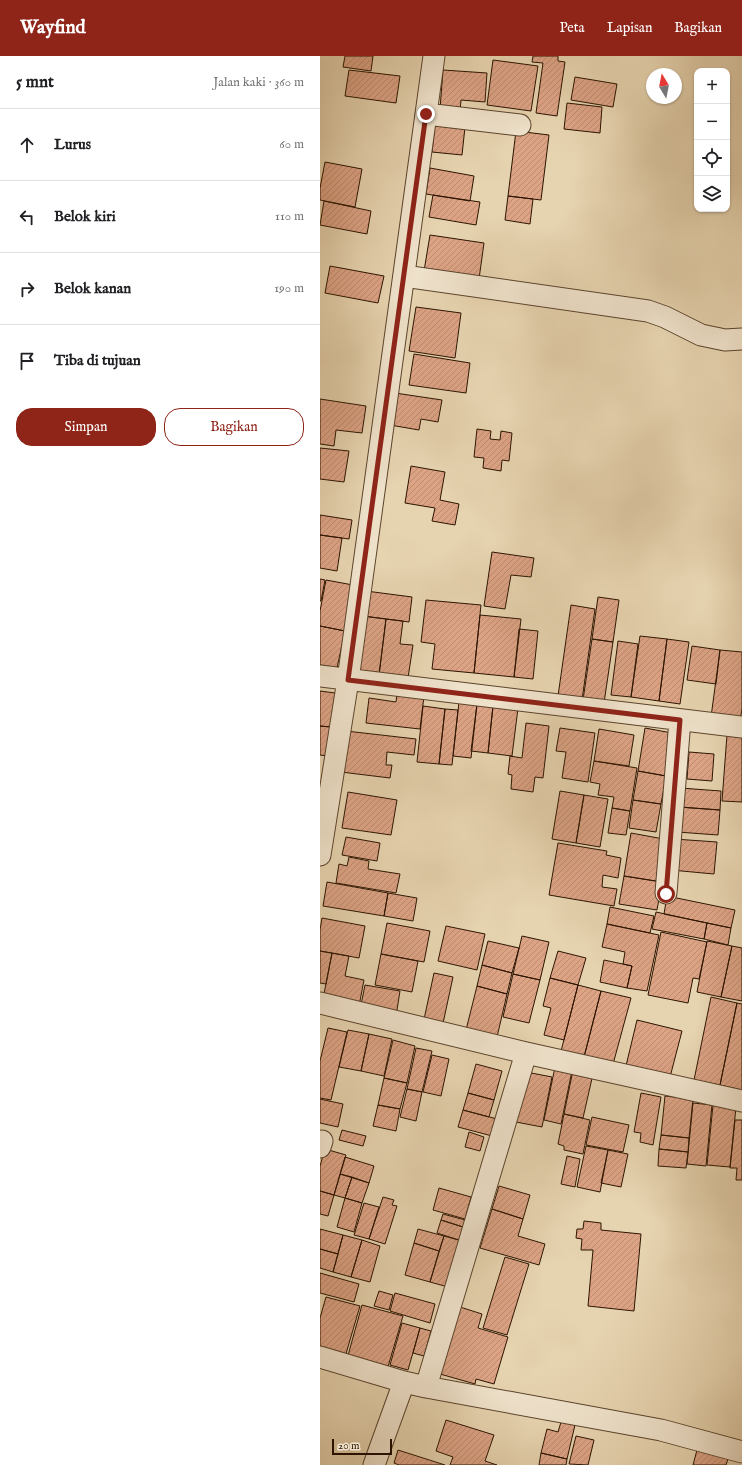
<!DOCTYPE html>
<html lang="id">
<head>
<meta charset="utf-8">
<style>
	:root { --surface:#fff; --page:#f2f2f2; --text:#202124; --muted:#757577; --line:#e0e0e0; --accent:#8f2418 }
	body { margin:0; font-family:"IM FELL English",serif; background:var(--page); color:var(--text) }
	.controls { position:absolute; right:12px; top:12px; display:grid; overflow:hidden; border-radius:8px; box-shadow:0 1px 3px #0004 }
	.controls button { width:36px; height:36px; display:grid; place-items:center; padding:0; border:0; border-bottom:1px solid var(--line); background:var(--surface); color:var(--text); font:20px sans-serif }
	.compass { position:absolute; left:326px; top:12px; width:36px; height:36px; border-radius:50%; background:var(--surface); box-shadow:0 1px 3px #0004; rotate:350deg }
	.scale { position:absolute; left:12px; bottom:10px; width:60px; box-sizing:border-box; padding-left:4px; border:2px solid #2d1400; border-top:0; font-size:11px; line-height:14px; white-space:nowrap; color:#2d1400; -webkit-text-stroke:3px #efe2cb; paint-order:stroke }
	.stop { position:absolute; width:12px; height:12px; margin:-9px; border:3px solid #8f2418; border-radius:50%; background:#fff }
	.stop.end { background:#8f2418; border-color:#fff; box-shadow:0 1px 4px #0008 }
	.list { margin:0; padding:0; list-style:none }
	h2 { display:flex; justify-content:space-between; align-items:center; height:52px; margin:0; padding:0 16px; font-size:17px }
	h2 small { font-size:13px; font-weight:400; color:var(--muted) }
	.list li { display:grid; grid-template-columns:26px 1fr auto; gap:12px; align-items:center; box-sizing:border-box; height:72px; padding:0 16px; border-top:1px solid var(--line) }
	.list b { display:block; font-size:15px; white-space:nowrap }
	.list em { font-size:13px; font-style:normal; color:var(--muted) }
	.actions { display:flex; gap:8px; padding:12px 16px }
	.actions a { flex:1; padding:9px 0; border:1px solid var(--accent); border-radius:16px; text-align:center; font-size:14px; color:var(--accent) }
	.actions .main { background:var(--accent); color:#fff }
	.icon { flex:none; width:22px; height:22px; fill:none; stroke:currentColor; stroke-width:2; stroke-linecap:round; stroke-linejoin:round }
	.map { position:relative; flex:none; width:422px; height:1409px; overflow:hidden }
	header { display:flex; align-items:center; gap:24px; box-sizing:border-box; height:56px; padding:0 20px; background:var(--accent); color:#fff }
	header strong { font-size:19px }
	nav { display:flex; gap:22px; margin-inline-start:auto; font-size:14px }
	main { display:flex }
	aside { flex:1; background:var(--surface) }
	.map>svg:first-child { display:block }
	.building { fill:url(#building-hatch); stroke:#2d1400 }
	.lines { fill:none; stroke-linecap:round; stroke-linejoin:round }
	.minor-casing { stroke:#5b442c; stroke-width:23 }
	.minor { stroke:#efe2cb; stroke-width:21 }
	.route { stroke:#8f2418; stroke-width:5 }
</style>
</head>
<body>
<header>
<strong>Wayfind</strong>
<nav><a>Peta</a><a>Lapisan</a><a>Bagikan</a></nav>
</header>
<main>
<aside>
<h2>5 mnt<small>Jalan kaki · 360 m</small></h2>
<ul class="list">
<li><svg class="icon" aria-label="ahead" viewBox="0 0 24 24"><path d="M12 20V5M6 11l6-6 6 6"/></svg><div><b>Lurus</b></div><em>60 m</em></li>
<li><svg class="icon" aria-label="left" viewBox="0 0 24 24"><path d="M17 20v-9H6M10 6l-5 5 5 5"/></svg><div><b>Belok kiri</b></div><em>110 m</em></li>
<li><svg class="icon" aria-label="right" viewBox="0 0 24 24"><path d="M7 20v-9h11M14 6l5 5-5 5"/></svg><div><b>Belok kanan</b></div><em>190 m</em></li>
<li><svg class="icon" aria-label="arrive" viewBox="0 0 24 24"><path d="M6 21V4h12l-3 4 3 4H6"/></svg><div><b>Tiba di tujuan</b></div></li>
</ul>
<div class="actions"><a class="main">Simpan</a><a>Bagikan</a></div>
</aside>
<div class="map">
<svg width="422" height="1409" viewBox="0 0 422 1409">
	<defs>
		<pattern id="building-hatch" width="6" height="6" patternUnits="userSpaceOnUse"><rect width="6" height="6" fill="#dca385"/><path d="M-1 1l2-2M0 6l6-6M5 7l2-2" fill="none" stroke="#bd8b71"/></pattern>
	</defs>
	<rect width="100%" height="100%" fill="#e6d3af"/>
	<filter id="stains"><feTurbulence type="fractalNoise" baseFrequency=".005" numOctaves="4"/><feColorMatrix values="0 0 0 0 .2 0 0 0 0 .09 0 0 0 0 .02 0 0 0 .5 -.17"/></filter>
	<radialGradient id="worn" r=".72"><stop offset=".6" stop-color="#630" stop-opacity="0"/><stop offset="1" stop-color="#630" stop-opacity=".3"/></radialGradient>
	<!-- building -->
	<path class="building" d="M25,0H53L51,15L23,11Z
		M213,0H238V5L245,6L237,60L216,57L223,7L212,6Z
		M173,4L218,10L211,55L167,49Z
		M29,14L80,20L76,47L25,40Z
		M123,14L167,17L165,46L141,44L140,55L120,53Z
		M255,21L297,28L293,51L251,44Z
		M247,47L282,51L280,77L244,73Z
		M115,68L145,71L142,99L112,96Z
		M196,75L229,79L221,144L188,140Z
		M5,106L42,113L35,151L0,144V132Z
		M110,112L154,120L150,145L106,138Z
		M113,139L160,146L156,169L109,161Z
		M188,140L213,143L210,168L185,164Z
		M4,145L51,155L47,178L0,169Z
		M110,179L164,187L159,223L104,215Z
		M10,210L64,220L58,247L5,237Z
		M96,251L141,257L135,302L89,295Z
		M94,298L150,307L146,337L89,329Z
		M75,337L122,344L118,366L101,363L99,374L70,369Z
		M0,343L46,350L42,377L16,374L14,390L0,388Z
		M157,373L171,375L170,383L180,384L181,375L192,377L189,405L182,404L181,415L163,412L164,402L154,401Z
		M0,392L29,395L24,426L0,423Z
		M91,410L125,416L120,444L139,448L135,469L112,465L115,452L85,447Z
		M0,459L32,464L29,483L0,479Z
		M0,479L22,482L17,515L0,512Z
		M172,496L214,502L211,521L191,519L185,553L164,550Z
		M0,523L5,524L1,545H0Z
		M6,524L33,529L25,575L0,570V555Z
		M46,535L92,541L89,566L43,560Z
		M278,541L299,544L293,586L272,583Z
		M106,544L161,549L154,617L112,613L115,588L101,586Z
		M251,549L275,553L262,644L238,640Z
		M160,559L201,563L194,621L154,617Z
		M43,560L66,563L59,619L36,616Z
		M66,563L83,565L80,588L93,589L88,622L59,619Z
		M0,570L25,575L17,612L0,609Z
		M199,573L218,575L213,623L194,621Z
		M320,580L347,583L339,645L311,641Z
		M272,583L293,586L284,647L263,644Z
		M347,583L369,586L360,648L339,645Z
		M298,585L318,588L311,641L291,639Z
		M372,590L400,594L396,628L367,624Z
		M400,594L422,596V653L420,665L391,661Z
		M0,635L15,637L11,671L0,670Z
		M77,637L104,640L100,673L46,667L49,642L76,646Z
		M139,646L157,648L151,702L133,700Z
		M157,648L173,650L168,697L151,695Z
		M103,650L125,653L119,708L97,706Z
		M173,650L198,652L192,700L168,697Z
		M125,653L138,654L132,709L119,708Z
		M206,667L229,670L223,722L215,721L213,736L191,733L192,719L188,718L190,700L202,702Z
		M0,670L11,671L7,700L0,699Z
		M240,672L275,677L268,726L242,722L246,696L236,695Z
		M325,672L352,677L346,720L318,715Z
		M279,673L314,679L309,710L274,705Z
		M26,675L96,683L94,699L67,696L66,709H72L70,722L21,716Z
		M407,679L422,681V746L402,745Z
		M369,696L394,698L392,725L367,723Z
		M274,705L317,712L310,755L292,752L294,741L278,739L280,728L270,726Z
		M318,715L346,720L341,748L313,744Z
		M360,732L401,735L400,754L359,751Z
		M240,735L264,739L256,787L232,783Z
		M28,736L77,744L71,779L22,772Z
		M264,739L288,743L280,791L256,787Z
		M313,744L341,748L336,776L309,772Z
		M359,751L400,754L398,779L357,776Z
		M292,752L310,755L306,779L288,777Z
		M311,777L349,784L342,826L304,820Z
		M26,781L60,787L57,805L22,799Z
		M354,783L397,786L394,818L351,814Z
		M238,787L287,795L286,799L301,802L298,822L283,819L282,831L297,833L294,850L229,839Z
		M29,801L49,805L48,813L80,818L76,837L16,827L19,808L27,810Z
		M304,820L342,826L337,854L299,848Z
		M7,826L68,837L64,860L3,850Z
		M68,837L97,842L93,865L64,860Z
		M347,840L415,854L411,872L344,858Z
		M290,851L334,860L330,877L287,868Z
		M336,856L387,867L384,883L332,873Z
		M2,862L45,870L39,902L0,895V874Z
		M67,867L110,875L104,906L61,898Z
		M387,867L411,872L408,889L384,883Z
		M287,868L339,879L327,935L307,932L312,910L303,908L305,896L282,891Z
		M126,870L165,878L157,914L118,905Z
		M341,876L387,886L379,923L373,922L368,947L328,939Z
		M202,880L229,886L220,924L193,918Z
		M168,885L199,892L192,917L162,909Z
		M387,885L412,890L401,941L377,936Z
		M412,890L422,892V945L401,941Z
		M0,895L12,897L6,928L0,927Z
		M238,895L266,902L258,929L230,922Z
		M12,897L29,900L25,920L44,924L39,950L3,943Z
		M61,898L98,905L92,936L55,929Z
		M284,904L312,910L307,932L280,926Z
		M162,909L192,917L187,938L157,930Z
		M114,917L133,921L122,972L103,968Z
		M193,918L220,924L209,967L183,961Z
		M230,922L258,929L244,984L224,979L231,952L223,950Z
		M45,929L80,935L76,960L40,954Z
		M258,929L281,935L263,1005L240,999Z
		M157,930L187,938L177,981L146,974Z
		M281,935L311,942L292,1012L263,1005Z
		M391,941L417,947L400,1029L374,1024Z
		M417,947L422,948V1034L400,1029Z
		M317,964L362,975L349,1025L305,1014Z
		M8,972L27,976L11,1044L0,1042V1005Z
		M28,974L49,978L41,1015L19,1011Z
		M49,978L72,983L64,1020L41,1015Z
		M73,984L95,990L87,1027L64,1022Z
		M96,992L112,995L102,1036L87,1033Z
		M112,999L129,1003L121,1040L103,1036Z
		M156,1008L182,1015L174,1044L148,1037Z
		M235,1011L252,1015L241,1068L224,1064Z
		M253,1014L273,1018L263,1062L244,1058Z
		M206,1016L232,1021L222,1071L196,1066Z
		M64,1022L87,1027L80,1053L58,1049Z
		M87,1033L102,1036L96,1065L80,1061Z
		M148,1037L174,1044L169,1061L143,1054Z
		M321,1037L341,1041L333,1089L320,1086L321,1077L314,1076Z
		M345,1040L373,1043L369,1082L341,1079Z
		M0,1043L23,1048L18,1071L0,1067Z
		M373,1047L392,1049L386,1110L367,1108Z
		M58,1049L80,1053L76,1075L53,1070Z
		M393,1049L416,1051L410,1111L387,1109Z
		M143,1054L181,1064L176,1081L138,1071Z
		M244,1058L270,1064L263,1098L244,1094V1090L238,1088Z
		M272,1061L309,1069L303,1096L266,1089Z
		M415,1064H422V1124H416L417,1112H410Z
		M22,1074L46,1080L43,1090L19,1084Z
		M149,1076L164,1081L160,1095L145,1091Z
		M341,1079L369,1082L368,1096L339,1093Z
		M266,1090L288,1094L280,1136L257,1131Z
		M5,1093L26,1099L14,1139L0,1135V1110Z
		M339,1093L368,1096L366,1112L338,1110Z
		M288,1094L308,1098L301,1131L281,1127Z
		M247,1100L260,1103L255,1131L241,1128Z
		M25,1101L54,1110L49,1127L20,1118Z
		M20,1118L32,1121L25,1142L14,1139Z
		M32,1121L49,1127L42,1147L25,1142Z
		M179,1130L210,1139L203,1163L172,1153Z
		M119,1132L151,1141L145,1163L113,1154Z
		M0,1135L14,1139L8,1160L0,1158Z
		M63,1141L74,1144L72,1149L77,1150L65,1188L49,1183Z
		M25,1142L42,1147L34,1176L17,1171Z
		M44,1147L59,1151L49,1183L34,1179Z
		M172,1153L203,1163L198,1180L225,1188L219,1209L160,1192Z
		M123,1158L145,1164L143,1171L121,1164Z
		M121,1164L143,1171L139,1184L117,1177Z
		M264,1165L281,1167V1174L321,1178L314,1255L268,1250L273,1194H261L262,1183L256,1182L257,1173H263Z
		M0,1173L23,1179L18,1198L0,1193Z
		M98,1173L124,1180L119,1195L94,1187Z
		M23,1179L42,1184L31,1221L13,1216Z
		M124,1180L142,1185L128,1231L110,1226Z
		M42,1184L60,1190L50,1226L31,1221Z
		M94,1187L119,1195L110,1226L85,1219Z
		M0,1193L18,1198L13,1216L0,1212Z
		M185,1201L209,1208L187,1279L163,1272Z
		M0,1217L39,1228L34,1246L0,1237Z
		M59,1235L73,1239L69,1254L54,1250Z
		M75,1237L115,1248L110,1267L70,1255Z
		M6,1241L40,1250L25,1301L0,1293V1262Z
		M42,1249L83,1260L67,1314L27,1303Z
		M140,1251L162,1258L158,1272L188,1281L174,1328L156,1323L155,1328L120,1318Z
		M82,1267L100,1272L88,1314L70,1309Z
		M100,1272L111,1275L104,1300L93,1297Z
		M126,1364L174,1379L165,1405L177,1409H130L133,1401L116,1395Z
		M241,1366L255,1369L247,1403L221,1397L227,1373L238,1376Z
		M256,1380L274,1384L268,1409L249,1408Z
		M78,1394L125,1409H79L74,1407Z
		M377,1394L408,1403L406,1409H373Z
		M221,1397L247,1403L246,1409H219Z"/>
	<g class="lines">
		<!-- minor casing -->
		<g class="minor-casing">
			<path id="minor" d="M106,58L200,69
				M84,220L328,255L345,261L381,279L405,284L422,283
				M0,620L422,671
				M0,799L28,624L114,0
				M346,837L360,664
				M0,947L206,997L422,1045
				M0,1091L2,1085
				M0,1301L84,1326L106,1331L341,1374L422,1396
				M106,1331L206,997
				M54,1409L84,1326"/>
		</g>
		<!-- minor -->
		<use href="#minor" class="minor"/>
	</g>
	<g class="lines">
		<!-- route -->
		<path class="route" d="M106,58L28,624L360,664L346,838"/>
	</g>
	<rect width="100%" height="100%" filter="url(#stains)"/>
	<rect width="100%" height="100%" fill="url(#worn)"/>
</svg>
<div class="controls">
<button>+</button>
<button>−</button>
<button><svg class="icon" aria-label="locate" viewBox="0 0 24 24"><circle cx="12" cy="12" r="6"/><path d="M12 2v4M12 18v4M2 12h4M18 12h4"/></svg></button>
<button><svg class="icon" aria-label="layers" viewBox="0 0 24 24"><path d="M12 4l9 5-9 5-9-5zM3 14l9 5 9-5"/></svg></button>
</div>
<svg class="compass" viewBox="-18 -18 36 36"><path d="M0-13l5 13h-10z" fill="#e53935"/><path d="M0 13l5-13h-10z" fill="#757577"/></svg>
<div class="scale">20 m</div>
<div class="stop" style="left:346px;top:838px"></div>
<div class="stop end" style="left:106px;top:58px"></div>
</div>
</main>
</body>
</html>
